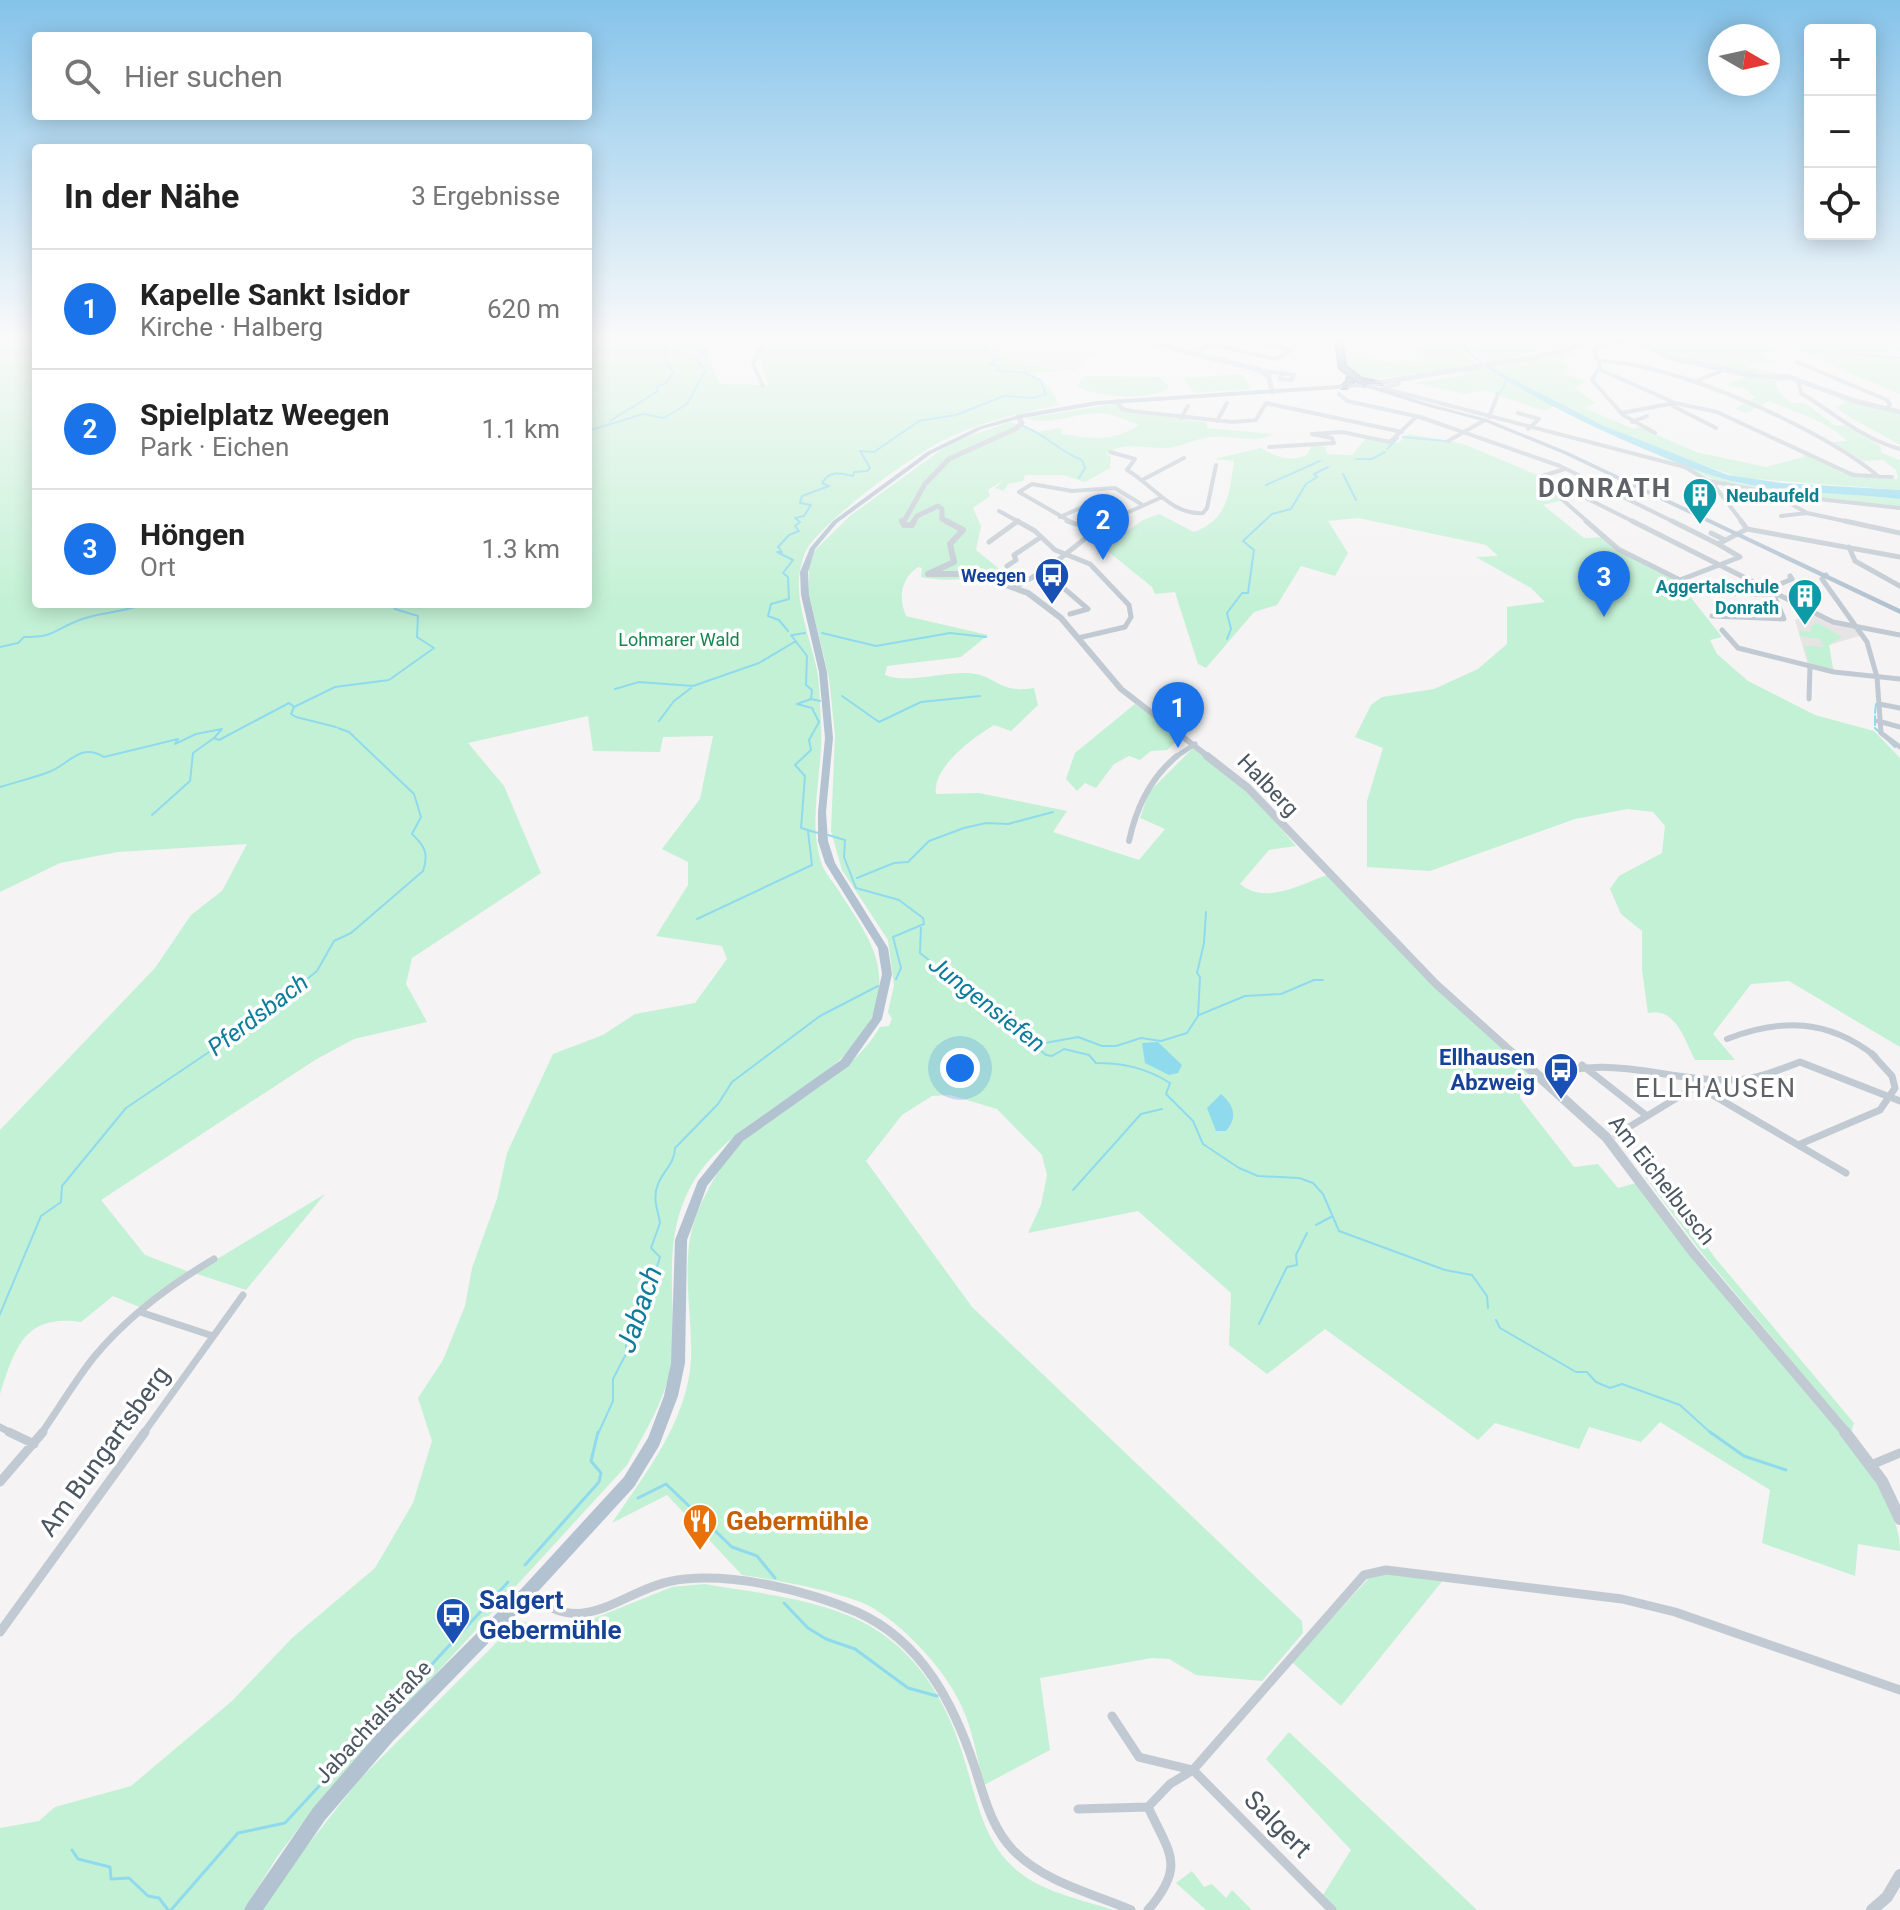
<!DOCTYPE html>
<html lang="de">
<head>
<meta charset="utf-8">
<style>
	:root { --surface:#fff; --page:#f2f2f2; --text:#222; --muted:#767676; --line:#e0e0e0; --accent:#1a73e8 }
	body { margin:0; font-family:Roboto,sans-serif; background:var(--page); color:var(--text) }
	.controls { position:absolute; right:24px; top:24px; display:grid; overflow:hidden; border-radius:8px; box-shadow:0 4px 20px #0003 }
	.controls button { width:72px; height:72px; display:grid; place-items:center; padding:0; border:0; border-bottom:2px solid var(--line); background:var(--surface); color:var(--text); font:40px sans-serif }
	.compass { position:absolute; left:1708px; top:24px; width:72px; height:72px; border-radius:50%; background:var(--surface); box-shadow:0 4px 20px #0003; rotate:99deg }
	.you { position:absolute; left:960px; top:1068px; width:28px; height:28px; margin:-20px; border:6px solid #fff; border-radius:50%; background:#1a73e8; box-shadow:0 0 0 12px #1a73e833 }
	.badge { display:grid; place-items:center; width:52px; height:52px; border-radius:50%; background:var(--accent); color:#fff; font-size:26px; font-weight:700 }
	.pin { position:absolute; translate:-50% -66px; filter:drop-shadow(0 2px 4px #0008) }
	.pin::after { content:''; position:absolute; top:42px; width:28px; height:24px; background:inherit; clip-path:polygon(0 0,100% 0,50% 100%) }
	.list { margin:0; padding:0; list-style:none }
	h2 { display:flex; justify-content:space-between; align-items:center; height:104px; margin:0; padding:0 32px; font-size:34px }
	h2 small { font-size:26px; font-weight:400; color:var(--muted) }
	.list li { display:grid; grid-template-columns:52px 1fr auto; gap:24px; align-items:center; box-sizing:border-box; height:120px; padding:0 32px; border-top:2px solid var(--line) }
	.list b { display:block; font-size:30px; white-space:nowrap }
	.list p { margin:0; font-size:26px; white-space:nowrap; color:var(--muted) }
	.list em { font-size:26px; font-style:normal; color:var(--muted) }
	.icon { flex:none; width:44px; height:44px; fill:none; stroke:currentColor; stroke-width:2; stroke-linecap:round; stroke-linejoin:round }
	.map { position:relative; flex:none; width:1900px; height:1910px; overflow:hidden }
	.search { position:absolute; background:var(--surface); box-shadow:0 4px 20px #0003; left:32px; top:32px; width:560px; height:88px; display:flex; align-items:center; gap:20px; box-sizing:border-box; padding:0 28px; border-radius:8px; color:var(--muted); font-size:30px }
	.panel { position:absolute; background:var(--surface); box-shadow:0 4px 20px #0003; left:32px; top:144px; width:560px; height:464px; border-radius:8px }
	.map>svg:first-child { display:block }
	.education { fill:#e6e4e5 }
	.green { fill:#c3f1d5 }
	.water { fill:#90daee }
	.lines { fill:none; stroke-linecap:round; stroke-linejoin:round }
	.stream-far1 { stroke:#90daee; stroke-width:2 }
	.stream { stroke:#90daee; stroke-width:3 }
	.motorway-casing { stroke:#7690ad; stroke-width:4 }
	.minor-far4 { stroke:#c1cad2; stroke-width:4 }
	.minor-far3 { stroke:#c1cad2; stroke-width:5 }
	.minor-far2 { stroke:#c1cad2; stroke-width:6 }
	.minor-far1 { stroke:#c1cad2; stroke-width:7 }
	.minor { stroke:#c1cad2; stroke-width:9 }
	.tertiary-far4 { stroke:#c1cad2; stroke-width:5 }
	.tertiary-far3 { stroke:#c1cad2; stroke-width:6 }
	.tertiary-far2 { stroke:#c1cad2; stroke-width:8 }
	.tertiary-far1 { stroke:#c1cad2; stroke-width:10 }
	.tertiary { stroke:#c1cad2; stroke-width:12 }
	.secondary { stroke:#c1cbd6; stroke-width:5 }
	.primary { fill:#b3c2d1; fill-rule:evenodd }
	.motorway { fill:#8ba5c1; fill-rule:evenodd }
	.labels { text-anchor:middle; dominant-baseline:central; stroke-width:7; stroke-linejoin:round; paint-order:stroke }
	.far-culture-label { font-size:18px; font-weight:bold; fill:#0d838f; stroke:#fff; text-anchor:start }
	.far-transit-label { font-size:18px; font-weight:bold; fill:#164399; stroke:#fff; text-anchor:end }
	.far-park-label { font-size:18px; fill:#17864f; stroke:#fff }
	.street-label { font-size:22px; fill:#4a5661; stroke:#fff }
	.transit-label { font-size:22px; font-weight:bold; fill:#164399; stroke:#fff; text-anchor:end }
	.water-label { font-size:24px; font-style:italic; fill:#0c7c9b; stroke:#fff }
	.far-district-label { font-size:26px; font-weight:bold; letter-spacing:2px; fill:#5f6368; stroke:#fff }
	.quarter-label { font-size:26px; letter-spacing:2px; fill:#5f6368; stroke:#fff }
	.near-street-label { font-size:26px; fill:#4a5661; stroke:#fff }
	.near-food-label { font-size:26px; font-weight:bold; fill:#c56008; stroke:#fff; text-anchor:start }
	.near-transit-label { font-size:26px; font-weight:bold; fill:#164399; stroke:#fff; text-anchor:start }
	.near-water-label { font-size:28px; font-style:italic; fill:#0c7c9b; stroke:#fff }
</style>
</head>
<body>
<div class="map">
<svg width="1900" height="1910" viewBox="0 0 1900 1910">
	<rect width="100%" height="100%" fill="#f5f3f3"/>
	<!-- education -->
	<path class="education" d="M985,336H1074L1105,347L1084,360L1076,370L1058,371L996,353L1002,348Z
		M1812,612L1842,625L1856,627L1862,635L1829,645L1833,669L1808,665L1795,620Z"/>
	<!-- green -->
	<path class="green" d="M0,336H36V604H588V336L590,341L717,336L704,344L720,384L768,385L757,353L769,336H985L1003,348L997,354L1058,371L1030,373L1049,386L1059,405C1022,413 984,421 950,437C913,454 832,514 808,547C803,554 800,569 799,578C797,608 811,641 817,670C820,687 820,706 821,723C824,770 807,817 821,862C824,872 833,882 839,891C862,928 889,959 876,1006C854,1086 724,1110 686,1196C660,1253 680,1316 669,1374C662,1406 642,1437 627,1465L320,1800L277,1857L244,1910H0V1828L39,1821L55,1807L131,1786L232,1701L292,1638L375,1568L413,1503L432,1441L418,1398L443,1360L465,1306L472,1268L497,1199L507,1153L553,1054L603,1035L635,1014L695,1003L727,959L722,946L656,936L688,885V862L662,849L700,799L713,736L663,737L660,752L593,751L588,716L468,743L504,786L541,873L412,958L406,984L427,1022L354,1039L315,1060L101,1200L145,1255L192,1273L144,1309L113,1296L81,1322C24,1314 15,1348 0,1394V1130L155,968L191,915L222,891L247,844L118,852L60,863L0,892Z
		M1421,336H1451L1469,358L1555,406L1544,411L1484,390L1466,394L1414,383L1465,375L1455,369L1365,380L1346,367L1343,350L1397,364L1402,359L1419,362L1424,356L1415,354L1422,345Z
		M1460,336H1569L1580,341L1500,360L1571,350L1575,353L1560,361L1570,366L1566,374L1587,382L1574,387L1595,403L1584,408L1634,429L1639,427L1696,452L1766,467L1804,457L1802,452C1835,468 1861,477 1898,479L1896,470L1883,460L1863,461L1833,442L1847,441C1828,421 1795,412 1769,401L1746,413L1735,409L1756,397L1748,393L1751,391L1726,385L1747,376L1742,372L1680,360L1630,336H1900V352L1889,351L1891,356L1900,357V394L1787,347L1762,355L1776,362L1744,366L1799,377L1776,382L1777,390L1791,403H1805L1834,425L1846,426L1880,446L1882,453L1900,460V490L1742,478C1681,460 1491,386 1460,336Z
		M1242,374L1252,389L1194,393L1183,378Z
		M1085,376L1160,377L1169,387C1157,401 1089,398 1077,385Z
		M1843,398L1900,413V445C1877,431 1856,423 1835,407L1848,403L1839,399Z
		M1120,403L1129,412L1207,422V428L1272,434C1256,445 1230,434 1211,437C1196,438 1182,447 1168,448C1144,449 1128,441 1106,453L1111,457L1110,468L1085,482L1063,475H1025L1023,481L1008,484L1004,491L995,488L1005,479L988,490L990,496L973,508L981,526L976,550L1020,586C981,571 956,585 921,577L922,568L918,567C901,579 898,597 906,616L988,635L961,657L887,666L885,675C905,684 942,672 968,673C998,675 997,694 1034,688L1038,705L1011,731L994,725C974,737 932,767 936,794L979,793L1067,811L1053,832L1139,860L1165,829L1140,818L1149,792L1194,747L1246,788L1296,846L1269,850L1240,884C1265,905 1300,885 1327,875L1536,1080L1520,1092V1098L1574,1167L1598,1164L1618,1188L1636,1183C1678,1233 1719,1283 1760,1334C1803,1385 1900,1483 1900,1551L1858,1544L1855,1576L1762,1543L1770,1490L1660,1422L1641,1442L1589,1427L1579,1449L1495,1423L1478,1440L1325,1329L1267,1374L1229,1345L1231,1293L1138,1211L1028,1233L1041,1205L1047,1175L1042,1155L997,1109L950,1095L932,1096L902,1115L866,1161L972,1307L1302,1621L1303,1633L1262,1681L1196,1675L1169,1659L1152,1658L1040,1678L1050,1750L984,1785C978,1762 974,1737 965,1714C950,1675 909,1630 873,1608C848,1593 772,1579 742,1575L667,1495L612,1523C645,1474 687,1422 691,1360C693,1309 677,1252 701,1204C711,1183 724,1159 741,1143C787,1101 847,1082 880,1027L889,1026L892,1019L888,1012L894,985L888,940L842,870L831,831L835,735L829,678L809,595V566L815,550L851,515L952,442L1010,422L1037,432L1061,428L1062,434C1091,439 1114,442 1139,425C1129,422 1118,416 1108,414C1081,409 1051,428 1026,418Z
		M1409,434L1464,444L1537,475L1536,479L1560,501L1543,505L1584,538L1604,537L1618,551L1677,580L1722,637L1710,640L1717,654L1748,681L1815,715L1874,731L1900,758V1047L1789,981L1751,984L1713,1034L1735,1060H1695C1684,1039 1676,1007 1648,1013L1642,970V931L1621,914L1610,889L1619,876L1662,853L1665,826L1653,812L1627,809L1575,819L1430,871L1367,867V801L1383,748L1355,737L1371,705L1382,697L1434,689L1478,669L1507,644V607L1545,602L1531,588L1476,557L1498,556L1486,545L1358,518L1328,521L1348,553L1335,576L1301,566L1277,605L1254,612L1206,668L1198,664L1175,592L1155,594L1152,587L1104,548L1143,520L1159,514L1194,532C1229,519 1229,493 1234,461L1214,459L1261,448C1278,458 1289,462 1307,455L1312,445L1326,447L1327,454L1352,455L1368,436L1398,443Z
		M1658,455L1741,484L1900,499V506L1776,493L1715,480Z
		M1818,623L1842,637L1829,645L1833,669L1810,666L1804,646L1824,647L1820,639L1800,636V631L1811,632V626Z
		M1135,704L1183,736L1167,750L1151,751L1140,760L1129,756L1114,764L1096,788L1085,783L1077,791L1066,779L1075,753Z
		M1647,1167L1716,1259L1854,1423L1851,1432L1701,1252L1646,1178Z
		M325,1194L246,1290L194,1273Z
		M1382,1572L1444,1579L1341,1706L1292,1662L1368,1579Z
		M705,1584C762,1594 833,1600 881,1633C931,1668 953,1718 969,1775C978,1807 986,1839 1009,1863C1035,1891 1079,1899 1114,1910H262L296,1860L360,1779L518,1621L551,1627L590,1620L672,1587Z
		M1289,1732L1477,1910H1336L1323,1895L1351,1850L1266,1759Z
		M1192,1871L1204,1887L1212,1884L1226,1898L1232,1890L1252,1910H1206L1176,1883Z"/>
	<!-- water -->
	<path class="water" d="M1451,336H1460L1475,357L1505,375L1602,425L1728,475L1781,483L1900,490V499C1847,493 1788,494 1736,482C1678,469 1482,382 1451,336Z
		M1158,1042L1182,1065L1178,1073L1169,1075L1145,1063L1142,1043Z
		M1221,1094C1234,1105 1238,1117 1226,1131H1216L1207,1108Z"/>
	<g class="lines">
		<!-- stream-far1 -->
		<path class="stream-far1" d="M1803,336L1850,354L1900,358
			M1804,336L1856,352
			M1499,394L1507,380
			M610,421L658,391L657,386L665,384L673,373L667,361L665,340L672,336
			M1023,426C1047,435 1058,451 1082,460L1085,468L1079,478
			M588,431L643,414L664,418L687,404L705,371L695,357L706,352L697,345H680L688,336
			M1403,437L1445,441
			M1387,449L1398,438
			M1356,459H1372L1385,452
			M1343,474L1356,500
			M1266,485L1320,461
			M788,631L779,620L768,616L771,604L789,599L788,577L783,573L793,560L777,552H782L778,547L789,535L799,531L795,526L800,522L795,518L804,516L811,505L800,503L802,496L829,486L822,483C830,470 840,473 853,476L854,472L867,471L870,468L860,451L874,452L919,421L956,415L1004,396L1032,398L1046,394L1040,380L1025,373L996,370L998,366L990,364L998,359L984,354L986,345L992,343L983,338L989,336
			M822,633L876,646L950,633L986,637
			M791,635L807,656L806,685L812,690L811,699L797,704L812,708L819,722L809,740L811,750L795,765L805,776L801,828L818,833
			M793,635L805,633
			M1227,639L1231,629L1227,613L1242,593H1248L1254,550L1243,541L1272,514L1291,509L1306,484L1317,477L1314,474L1328,467
			M0,647L18,643L24,637C55,637 52,631 77,621C98,612 122,613 144,604
			M615,689L639,682L693,686L759,663L796,641
			M842,696L879,722L921,702L980,696
			M811,699L820,701
			M294,707L291,714L296,717L336,727
			M1875,713L1876,704
			M1875,716V725
			M659,721L674,701L691,688
			M1875,728L1895,747
			M0,787C16,782 33,778 49,772C69,765 79,742 104,757L178,739L175,744L196,734L222,729L214,738L219,740L289,703L294,707L335,687L389,680L434,648L417,637L418,616L395,609L392,604
			M152,815L190,781L193,753L214,738
			M828,835L845,840L844,857L856,888L899,900L923,918L924,924L893,937L901,968L896,979
			M857,878L894,863L908,862L929,841L964,828L986,823L1008,824L1053,812
			M697,919L812,865L808,831
			M921,925L920,953L1046,1055L1052,1056L1064,1049L1089,1055L1096,1063C1124,1063 1146,1068 1170,1083L1166,1094L1193,1121L1203,1144L1239,1168L1258,1176L1299,1178L1313,1183L1323,1194L1339,1231L1445,1270L1472,1275L1487,1296L1488,1308
			M1199,1015L1245,996L1281,994L1314,980H1323
			M1034,1045L1078,1037L1102,1046H1116L1141,1038L1161,1041L1187,1033L1198,1016L1200,977L1197,973L1204,943L1206,912
			M1073,1190L1141,1114L1162,1109
			M1316,1225L1331,1217
			M0,1314L41,1216L61,1202L62,1186L126,1108L255,1021L317,971L334,941L351,933L423,871C429,854 425,846 412,834L421,817L414,794L349,732L338,728
			M1496,1320L1500,1328L1576,1372H1587L1596,1382L1610,1388L1622,1384L1680,1405L1712,1434
			M1259,1324L1287,1267L1297,1265L1296,1255L1307,1233
			M598,1434L613,1401V1379L626,1354V1342L639,1315L640,1299L650,1289L660,1257L651,1248L660,1223C658,1210 652,1199 658,1184C663,1171 675,1163 675,1148L718,1104L732,1082L820,1016L878,986"/>
		<!-- stream -->
		<path class="stream" d="M1710,1432L1744,1456L1786,1470
			M638,1498L666,1484L732,1547L757,1556L775,1578
			M525,1565L599,1482L601,1473L591,1461L598,1432
			M784,1603L808,1628L826,1639L855,1649L908,1688L937,1696
			M72,1850L78,1859L110,1867L111,1879L129,1878L148,1896L159,1898L168,1910
			M171,1910L238,1833L285,1823L508,1582"/>
		<!-- motorway casing -->
		<g class="motorway-casing">
			<path id="motorway" d="M1335,336H1341L1345,366L1362,379L1383,383L1382,384H1367V386H1363L1340,368Z
				M1347,378H1351L1353,383L1346,388H1342V386L1347,382Z"/>
		</g>
		<!-- minor-far4 -->
		<path class="minor-far4" d="M1174,336L1276,359L1295,348V336
			M1203,336L1217,339
			M1231,336L1292,350
			M645,341L649,336
			M1636,341L1598,344L1594,351L1600,366L1592,380L1623,415L1655,433
			M735,347L742,336
			M1201,349L1221,336
			M1599,361C1672,362 1824,429 1879,477
			M1797,362L1887,400L1890,404L1887,409
			M1599,369L1675,403L1717,412L1853,475L1892,477
			M1261,371L1281,373
			M1281,373L1294,375L1291,380L1280,379Z
			M1798,380L1801,393C1834,413 1862,439 1900,449
			M1697,381L1728,368
			M763,386L753,364L765,336
			M1382,388L1685,467L1713,484L1743,523
			M1382,388L1399,384L1396,381
			M1339,394L1347,401L1420,417L1560,466L1676,523
			M1117,401L1122,409L1132,411L1233,422L1256,420L1266,403L1402,432
			M1673,406L1716,428
			M1518,413L1539,419L1528,429
			M1621,413L1675,403
			M1489,417L1498,394
			M1181,418L1188,406
			M1217,421L1227,403
			M1632,422L1647,416
			M1448,441L1485,420
			M1269,447L1334,443L1332,438L1312,434L1342,432L1390,442L1417,416
			M1110,452L1135,459L1127,470C1152,484 1172,516 1203,513L1207,508L1216,465
			M1542,476L1636,523
			M1542,476L1539,479L1589,523
			M1542,476L1565,469
			M1144,479L1184,458
			M1710,481L1782,495L1900,508
			M1777,496L1807,513L1854,523
			M1005,514L999,511L1021,523
			M1781,516L1807,513
			M1060,517L1087,505L1117,515
			M1015,523L1018,521
			M1073,523L1019,492L1032,484L1072,491L1115,488L1141,504
			M1104,523L1160,498"/>
		<!-- minor-far3 -->
		<path class="minor-far3" d="M1017,521L1035,531L1055,550L1090,564L1129,605L1131,617L1125,627L1078,638
			M1067,521L1094,530
			M1586,521L1618,549L1680,580L1740,557L1718,544L1747,529
			M1632,521L1833,622L1900,635
			M1672,521L1718,544
			M1741,521L1747,529
			M1845,521L1900,533
			M1747,529L1900,557
			M1711,533L1725,540
			M989,542L1018,521
			M1849,547L1855,561L1900,586
			M1007,566L1016,560L1014,555L1041,537
			M1040,574L1052,578L1088,609L1070,614
			M1826,575L1822,579L1867,642L1877,677L1881,733L1900,747
			M1017,586L1047,569L1107,521
			M1768,589L1792,579L1790,576
			M1690,591L1774,595
			M1712,616L1784,619L1774,595L1777,593
			M1722,630L1738,648L1834,672L1900,679
			M1809,699L1810,666
			M1879,704L1900,708
			M1878,721L1900,727
			M1174,758L1195,744"/>
		<!-- minor-far2 -->
		<path class="minor-far2" d="M1129,841C1136,808 1150,778 1177,756
			M1727,1039C1781,1018 1828,1019 1875,1056"/>
		<!-- minor-far1 -->
		<path class="minor-far1" d="M1582,1065L1647,1116
			M1540,1078C1611,1052 1664,1082 1735,1080C1757,1079 1779,1070 1800,1062L1900,1101
			M1699,1087L1846,1173
			M1616,1135L1698,1085
			M1798,1145L1880,1110L1895,1088L1892,1076L1872,1054
			M140,1312L213,1336
			M0,1427L13,1434
			M41,1434C59,1408 75,1381 94,1357C127,1317 170,1285 214,1259
			M143,1434L243,1295"/>
		<!-- minor -->
		<path class="minor" d="M9,1432L34,1444
			M1871,1465L1900,1453
			M0,1482L43,1432
			M528,1592C587,1645 623,1584 685,1579C739,1574 808,1591 857,1612C922,1641 954,1704 975,1768C984,1796 991,1827 1013,1850C1044,1882 1091,1893 1131,1910
			M0,1632L145,1432
			M1112,1716L1139,1757L1193,1770L1332,1910
			M1148,1807C1170,1854 1186,1866 1148,1910
			M1078,1809L1148,1807L1170,1784L1193,1770L1364,1575L1386,1570L1622,1599L1675,1612L1900,1690"/>
		<!-- tertiary-far4 -->
		<path class="tertiary-far4" d="M903,523L925,484L949,459L1015,429L1022,423L1018,417
			M913,523L917,516L938,506L942,509V519L950,523"/>
		<!-- tertiary-far3 -->
		<path class="tertiary-far3" d="M902,521L904,525H912L914,521
			M946,521L963,530L950,544L954,562L928,574H975L1028,593L1061,618L1121,689L1210,758"/>
		<!-- tertiary-far2 -->
		<path class="tertiary-far2" d="M1207,756L1248,788L1436,984L1516,1056"/>
		<!-- tertiary-far1 -->
		<path class="tertiary-far1" d="M1514,1054L1606,1137L1692,1251L1847,1434"/>
		<!-- tertiary -->
		<path class="tertiary" d="M1845,1432L1882,1481L1900,1519
			M1872,1910L1887,1897L1900,1875"/>
		<!-- secondary -->
		<path class="secondary" d="M1123,336L1260,370L1269,377L1272,392
			M1624,336L1671,358L1754,376L1789,377L1855,401L1900,412
			M1365,385L1542,356L1609,336"/>
		<!-- primary -->
		<path class="primary" d="M1365,383L1426,403L1487,419L1568,452L1900,609V614L1564,454L1483,421L1425,406L1365,387L1097,405L1023,418L982,429L931,454L837,523L815,549L808,572L809,595L827,672L833,738L826,812L828,841L835,863L888,948L892,974L882,1019L849,1066L743,1141L707,1186L687,1240L685,1363L678,1396L659,1446L634,1487L533,1597L393,1741L325,1820L263,1910H244L247,1904L313,1808L381,1729L523,1587L624,1477L648,1438L664,1396L671,1363L675,1240L698,1181L735,1135L841,1060L872,1018L882,974L878,948L825,863L818,841V812L825,738L819,672L801,595L800,572L810,548L833,521L927,452L978,427L1022,414L1097,401Z"/>
		<!-- motorway -->
		<use href="#motorway" class="motorway"/>
	</g>
	<!-- sky -->
	<linearGradient id="sky" x2="0" y2="1"><stop stop-color="#85c3ea"/><stop offset="0.56" stop-color="#fafafa"/><stop offset="1" stop-color="#fafafa" stop-opacity="0"/></linearGradient>
	<rect width="1900" height="604" fill="url(#sky)"/>
	<!-- icons -->
	<defs>
		<g id="building-pin" transform="scale(1.8)"><path d="M0 17L-7.5 6A9.5 9.5 0 1 1 7.5 6Z" fill="#0f9aa8" stroke="#fff"/><path d="M-4-6H4V6H1V3H-1V6H-4ZM-2.5-4.3h1.7v1.8h-1.7ZM.8-4.3h1.7v1.8H.8ZM-2.5-1h1.7V.8h-1.7ZM.8-1h1.7V.8H.8Z" fill="#fff"/></g>
		<g id="bus-pin" transform="scale(1.8)"><path d="M0 17L-7.5 6A9.5 9.5 0 1 1 7.5 6Z" fill="#1a4fb4" stroke="#fff"/><path d="M-5-6H5V4H4V6H2V4H-2V6H-4V4H-5ZM-3.5-4V0h7V-4ZM-3.5 1.2v1.5H-2V1.2ZM2 1.2v1.5H3.5V1.2Z" fill="#fff"/></g>
		<g id="restaurant-pin" transform="scale(1.8)"><path d="M0 17L-7.5 6A9.5 9.5 0 1 1 7.5 6Z" fill="#e8710a" stroke="#fff"/><path d="M-5-6h1v4h1v-4h1v4h1v-4h1v5L-1.5 .5V6h-2V.5L-5-1ZM5-6V6H3V1.5H1.5Q1.5-4 5-6Z" fill="#fff"/></g>
	</defs>
	<g fill-rule="evenodd">
		<use href="#building-pin" x="1700" y="495"/>
		<use href="#bus-pin" x="1052" y="575"/>
		<use href="#building-pin" x="1805" y="596"/>
		<use href="#bus-pin" x="1561" y="1070"/>
		<use href="#restaurant-pin" x="700" y="1521"/>
		<use href="#bus-pin" x="453" y="1615"/>
	</g>
	<g class="labels">
		<!-- far-culture labels -->
		<g class="far-culture-label">
			<text x="1726" y="495">Neubaufeld</text>
			<text x="1779" y="586" text-anchor="end">Aggertalschule<tspan x="1779" dy="21">Donrath</tspan></text>
		</g>
		<!-- far-transit labels -->
		<g class="far-transit-label">
			<text x="1026" y="575">Weegen</text>
		</g>
		<!-- far-park labels -->
		<g class="far-park-label">
			<text x="679" y="639">Lohmarer Wald</text>
		</g>
		<!-- street labels -->
		<g class="street-label">
			<text transform="translate(1268 785) rotate(46)">Halberg</text>
			<text transform="translate(1662 1180) rotate(52)">Am Eichelbusch</text>
			<text transform="translate(373 1722) rotate(-47)">Jabachtalstraße</text>
		</g>
		<!-- transit labels -->
		<g class="transit-label">
			<text x="1535" y="1057">Ellhausen<tspan x="1535" dy="25">Abzweig</tspan></text>
		</g>
		<!-- water labels -->
		<g class="water-label">
			<text transform="translate(987 1004) rotate(38)">Jungensiefen</text>
			<text transform="translate(258 1015) rotate(-37)">Pferdsbach</text>
		</g>
		<!-- far-district labels -->
		<g class="far-district-label">
			<text x="1605" y="488">DONRATH</text>
		</g>
		<!-- quarter labels -->
		<g class="quarter-label">
			<text x="1716" y="1088">ELLHAUSEN</text>
		</g>
		<!-- near-street labels -->
		<g class="near-street-label">
			<text transform="translate(104 1451) rotate(-54)">Am Bungartsberg</text>
			<text transform="translate(1278 1824) rotate(45)">Salgert</text>
		</g>
		<!-- near-food labels -->
		<g class="near-food-label">
			<text x="726" y="1521">Gebermühle</text>
		</g>
		<!-- near-transit labels -->
		<g class="near-transit-label">
			<text x="479" y="1600">Salgert<tspan x="479" dy="30">Gebermühle</tspan></text>
		</g>
		<!-- near-water labels -->
		<g class="near-water-label">
			<text transform="translate(639 1309) rotate(-71)">Jabach</text>
		</g>
	</g>
</svg>
<div class="controls">
<button>+</button>
<button>−</button>
<button><svg class="icon" aria-label="locate" viewBox="0 0 24 24"><circle cx="12" cy="12" r="6"/><path d="M12 2v4M12 18v4M2 12h4M18 12h4"/></svg></button>
</div>
<svg class="compass" viewBox="-18 -18 36 36"><path d="M0-13l5 13h-10z" fill="#e53935"/><path d="M0 13l5-13h-10z" fill="#767676"/></svg>
<div class="you"></div>
<div class="pin badge" style="left:1178px;top:748px">1</div>
<div class="pin badge" style="left:1103px;top:560px">2</div>
<div class="pin badge" style="left:1604px;top:617px">3</div>
<div class="search"><svg class="icon" aria-label="search" viewBox="0 0 24 24"><circle cx="10" cy="10" r="6"/><path d="M15 15l6 6"/></svg>Hier suchen</div>
<section class="panel">
<h2>In der Nähe<small>3 Ergebnisse</small></h2>
<ul class="list">
<li><span class="badge">1</span><div><b>Kapelle Sankt Isidor</b><p>Kirche · Halberg</p></div><em>620 m</em></li>
<li><span class="badge">2</span><div><b>Spielplatz Weegen</b><p>Park · Eichen</p></div><em>1.1 km</em></li>
<li><span class="badge">3</span><div><b>Höngen</b><p>Ort</p></div><em>1.3 km</em></li>
</ul>
</section>
</div>
</body>
</html>
